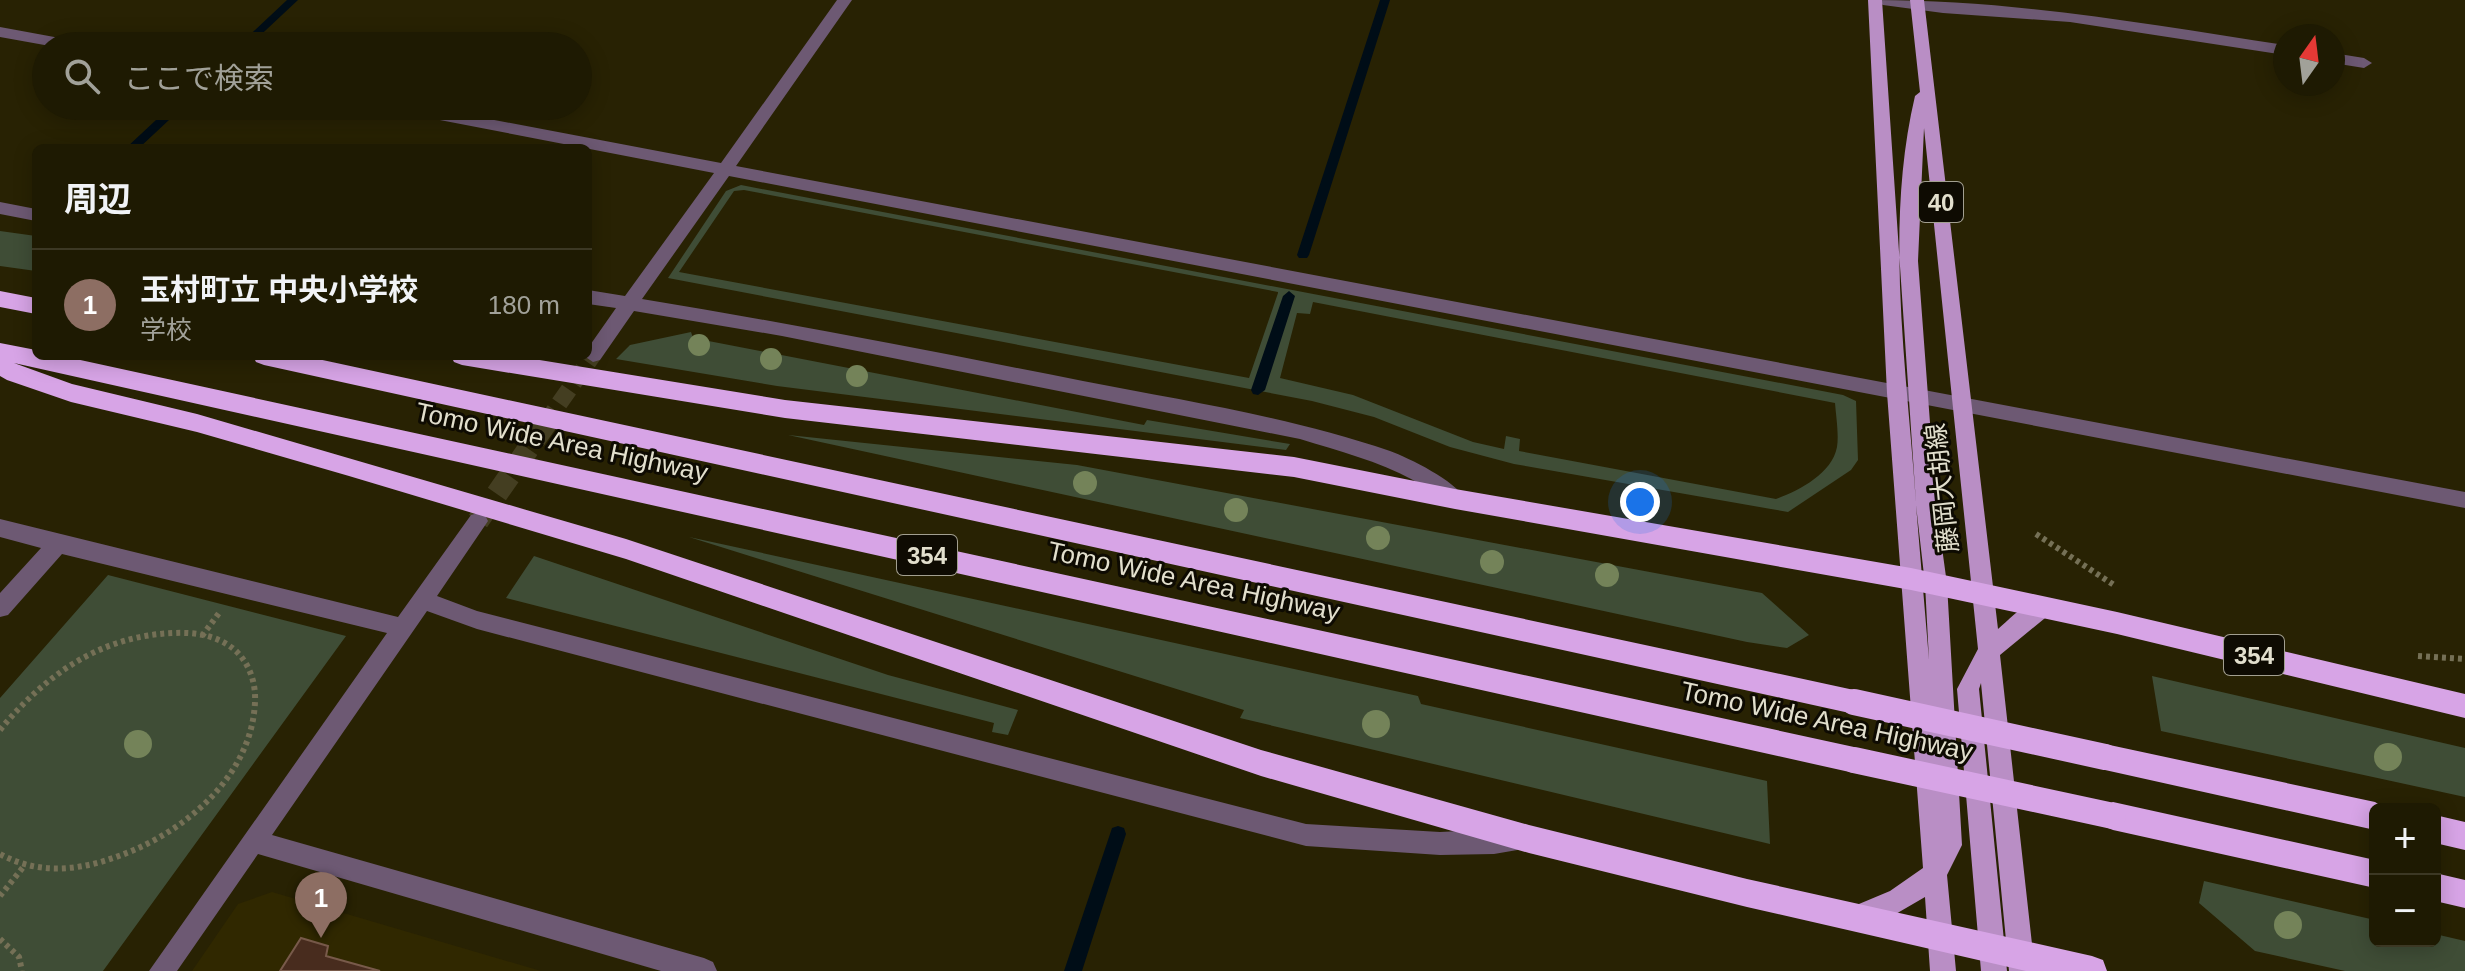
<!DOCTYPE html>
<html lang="ja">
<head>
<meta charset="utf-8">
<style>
	:root { --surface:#1e1a02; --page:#26230c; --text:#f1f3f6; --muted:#a1a199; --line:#3c3824; --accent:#70c2f4 }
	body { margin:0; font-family:Helvetica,"Noto Sans JP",sans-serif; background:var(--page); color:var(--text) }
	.controls { position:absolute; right:24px; bottom:24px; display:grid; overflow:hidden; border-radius:12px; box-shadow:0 4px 20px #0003 }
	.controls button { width:72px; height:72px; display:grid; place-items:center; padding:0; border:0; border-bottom:2px solid var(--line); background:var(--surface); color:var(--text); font:40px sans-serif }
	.compass { position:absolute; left:2273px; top:24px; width:72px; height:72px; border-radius:50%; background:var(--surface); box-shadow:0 4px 20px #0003; rotate:14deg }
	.you { position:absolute; left:1640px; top:502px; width:28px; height:28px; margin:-20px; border:6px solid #fff; border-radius:50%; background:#1a73e8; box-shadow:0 0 0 12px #1a73e833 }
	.badge { display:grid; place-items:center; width:52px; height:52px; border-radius:50%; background:var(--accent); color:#fff; font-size:26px; font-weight:700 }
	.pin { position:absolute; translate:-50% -66px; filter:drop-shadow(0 2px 4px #0008) }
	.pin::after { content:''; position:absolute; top:42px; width:28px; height:24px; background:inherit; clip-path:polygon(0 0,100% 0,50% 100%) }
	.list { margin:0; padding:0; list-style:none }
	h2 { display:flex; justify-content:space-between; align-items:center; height:104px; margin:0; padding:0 32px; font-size:34px }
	h2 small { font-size:26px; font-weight:400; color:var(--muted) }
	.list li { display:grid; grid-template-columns:52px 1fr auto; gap:24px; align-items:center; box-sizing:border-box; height:112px; padding:0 32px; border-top:2px solid var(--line) }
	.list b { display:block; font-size:30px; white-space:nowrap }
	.list p { margin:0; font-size:26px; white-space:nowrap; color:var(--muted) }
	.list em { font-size:26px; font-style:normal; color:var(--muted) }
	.icon { flex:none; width:44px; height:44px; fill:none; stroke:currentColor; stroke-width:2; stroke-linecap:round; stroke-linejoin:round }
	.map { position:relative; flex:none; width:2465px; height:971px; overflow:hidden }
	.search { position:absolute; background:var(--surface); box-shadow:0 4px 20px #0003; left:32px; top:32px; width:560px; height:88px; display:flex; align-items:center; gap:20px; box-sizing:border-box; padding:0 28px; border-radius:44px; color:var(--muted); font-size:30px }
	.panel { position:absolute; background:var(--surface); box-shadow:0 4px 20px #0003; left:32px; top:144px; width:560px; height:216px; border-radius:12px }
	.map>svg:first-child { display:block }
	.built { fill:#302800 }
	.green { fill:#3f4d36; fill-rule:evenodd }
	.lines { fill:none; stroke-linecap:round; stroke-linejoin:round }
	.stream { fill:#000d17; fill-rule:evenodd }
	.building { fill:#482c1e; stroke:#785a4a; stroke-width:2 }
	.minor-tunnel-far1 { stroke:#443e21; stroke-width:17; stroke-dasharray:17 8; stroke-linecap:butt }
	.minor-tunnel { stroke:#443e21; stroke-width:22; stroke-dasharray:22 11; stroke-linecap:butt }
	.path { stroke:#757056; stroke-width:6; stroke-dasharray:4 4; stroke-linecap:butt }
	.minor { fill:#6d5973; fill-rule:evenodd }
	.major { fill:#b98ec5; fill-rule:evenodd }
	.highway { fill:#d7a4e6; fill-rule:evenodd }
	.highway-bridge { stroke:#d7a4e6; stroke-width:26 }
	.tree { fill:#748359 }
	.labels { text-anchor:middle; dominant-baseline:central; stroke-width:6; stroke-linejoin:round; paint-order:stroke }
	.shield { fill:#0e0b02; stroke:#a29f90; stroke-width:2 }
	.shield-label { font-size:24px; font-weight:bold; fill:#e2dfcd }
	.street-label { font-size:26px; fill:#e2dfcd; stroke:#0e0b02 }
</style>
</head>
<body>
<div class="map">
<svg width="2465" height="971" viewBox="0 0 2465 971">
	<rect width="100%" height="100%" fill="#282203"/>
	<!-- built -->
	<path class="built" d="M272,892L541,971H192L238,904Z"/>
	<!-- green -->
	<path class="green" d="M741,185L1843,395L1856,401L1858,460L1851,470L1788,512L1514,464L1450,447L1374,417L1312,401L668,278L726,191ZM744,190L1278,292V293L1249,378L679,272L734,191ZM1313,302L1835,403C1836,416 1839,434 1837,447C1832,474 1798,491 1776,499L1519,451L1520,439L1506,436L1504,449L1473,442L1353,395L1280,378L1297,313L1310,314Z
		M0,231L36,236V271L0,266Z
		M691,332L693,338L1144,425L1147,420L1290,444L1286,450L777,386L616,359L630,345Z
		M788,435L1077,465L1762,593L1809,635L1787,648L1747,642Z
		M689,537L1418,696L1421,704L1767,781L1770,844L1240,718L1244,710Z
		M534,556L888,675L1018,710L1008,735L992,732L994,723L506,598Z
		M108,575L346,636L103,971H0V698Z
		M2152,676L2465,748V797L2161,731Z
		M2204,881L2375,920V941H2435V934L2465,941V971H2345L2255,951L2199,903Z"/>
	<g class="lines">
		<!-- stream -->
		<path class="stream" d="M287,0H298L249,46H238Z
			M1380,0H1390L1309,255L1307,258H1299L1297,255Z
			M171,106H184L139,148H126Z
			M1289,291L1295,296L1265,390L1258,395L1253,394L1251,390L1283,296Z
			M1118,826L1124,828L1126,834L1082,971H1064L1110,834L1112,828Z"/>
	</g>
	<!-- building -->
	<path class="building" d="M301,938L328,946L326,956L380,971H280Z"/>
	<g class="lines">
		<!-- minor-tunnel-far1 -->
		<path class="minor-tunnel-far1" d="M545,424L593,355"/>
		<!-- minor-tunnel -->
		<path class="minor-tunnel" d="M478,521L547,422"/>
		<!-- path -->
		<path class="path" d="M2036,534L2114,585
			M202,636L219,613
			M2418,656L2465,659
			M0,730C45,675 101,635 175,633C197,632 220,636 237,652C250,665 256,684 255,702C252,771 194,824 134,850C89,869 44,878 0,854
			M0,896L24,866
			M0,939L19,957L22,971"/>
		<!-- minor -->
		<path class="minor" d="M837,0H852L736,166L2465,492V508L729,176L642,299C790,323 936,352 1083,381C1186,401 1290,417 1390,451C1409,458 1456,481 1465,499L1462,505C1445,511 1428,489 1413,480C1378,461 1339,451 1300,439L782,336L634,311L600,360L593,362L584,356H588V348L616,308L588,304V290L625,296L714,173L393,111L385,106H421L721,163Z
			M1876,0C2013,0 2149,24 2285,45V55L2070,22L1943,13L1883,5Z
			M0,27L76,41L84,46H50L0,37Z
			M2333,53L2364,58L2372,63L2364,68L2333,63Z
			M0,202L36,209V221L0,214Z
			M478,513L485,515L488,521L437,596L477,611L1306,824L1440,832L1521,828L1529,832L1533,840L1529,848L1494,854L1440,855L1306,846L477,629L427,611L272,835L704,958L713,962L717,971H661L258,854L177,971H149L387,633L62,554L8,615L0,617V593L41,548L0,537V519L398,617L471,515Z"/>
		<!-- major -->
		<path class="major" d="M1868,0H1882L1916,503C1907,370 1884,227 1915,96L1920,92L1910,0H1924L1998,629C2011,618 2032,594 2050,600L2053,607L2050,614L2000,655L2035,971H2009L1981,683L1979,689L2007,971H1981L1957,689L1978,649L1924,128L1918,261L1936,504L1947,584L1962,845L1947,875L1956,971H1930L1925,897L1894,915L1856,930L1847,927L1844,918L1847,909L1890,891L1923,868L1887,393ZM1916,505L1925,584L1929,660Z"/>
		<!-- highway -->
		<path class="highway" d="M0,291L36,298V314L0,307Z
			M0,343L36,350V356H62L1854,747L1864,751L1868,760L1864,769L1854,773L14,363L72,384L197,414L626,539L1261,750L1529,825L1747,879L2092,956L2103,960L2107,971H2026L1747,907L1529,853L1261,776L626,559L349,476L197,432L71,402L7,380L0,376Z
			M253,356H304L1854,690L1863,693L1867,702L1863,711L1854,714L264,365L256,362Z
			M451,356H515L785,400L1294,457L1455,489L1911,568L2117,612L2465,694V718L2117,634L1911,590L1455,509L1294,477L785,418L462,365L454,362Z
			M2105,744L2375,802L2386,809H2375V830L2105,770L2095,766L2091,757L2095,748Z
			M2113,802L2375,860V888L2113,830L2103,826L2099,816L2103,806Z
			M2435,815L2465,822V850L2435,843Z
			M2435,873L2465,880V908L2435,901Z"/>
		<!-- highway-bridge -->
		<path class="highway-bridge" d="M1854,702L2105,757
			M1854,760L2113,816"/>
	</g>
	<!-- trees -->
	<g class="tree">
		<circle cx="699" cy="345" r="11"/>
		<circle cx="771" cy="359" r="11"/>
		<circle cx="857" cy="376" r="11"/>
		<circle cx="1085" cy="483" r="12"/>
		<circle cx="1236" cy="510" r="12"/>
		<circle cx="1378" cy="538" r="12"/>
		<circle cx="1492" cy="562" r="12"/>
		<circle cx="1607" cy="575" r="12"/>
		<circle cx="1376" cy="724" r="14"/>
		<circle cx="138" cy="744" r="14"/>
		<circle cx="2388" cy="757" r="14"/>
		<circle cx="2288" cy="925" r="14"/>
	</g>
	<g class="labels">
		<!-- shield labels -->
		<g class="shield">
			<rect x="1919" y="182" width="44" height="40" rx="6"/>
			<rect x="897" y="535" width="60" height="40" rx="6"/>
			<rect x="2224" y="635" width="60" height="40" rx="6"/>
		</g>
		<g class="shield-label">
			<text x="1941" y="202">40</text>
			<text x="927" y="555">354</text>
			<text x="2254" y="655">354</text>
		</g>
		<!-- street labels -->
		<g class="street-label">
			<text transform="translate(562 442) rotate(12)">Tomo Wide Area Highway</text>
			<text transform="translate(1942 488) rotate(-96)">藤岡大胡線</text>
			<text transform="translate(1194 581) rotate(12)">Tomo Wide Area Highway</text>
			<text transform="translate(1827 721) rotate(12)">Tomo Wide Area Highway</text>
		</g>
	</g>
</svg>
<div class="controls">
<button>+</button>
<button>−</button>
</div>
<svg class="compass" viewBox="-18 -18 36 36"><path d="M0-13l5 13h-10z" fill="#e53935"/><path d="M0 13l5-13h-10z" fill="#a1a199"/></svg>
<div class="you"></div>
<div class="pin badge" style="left:321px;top:938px;background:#8d6e63">1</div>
<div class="search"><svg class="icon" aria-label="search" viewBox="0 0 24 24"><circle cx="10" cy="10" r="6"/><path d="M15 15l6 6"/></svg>ここで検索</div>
<section class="panel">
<h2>周辺<small></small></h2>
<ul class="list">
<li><span class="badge" style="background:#8d6e63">1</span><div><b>玉村町立 中央小学校</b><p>学校</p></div><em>180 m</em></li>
</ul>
</section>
</div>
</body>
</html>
